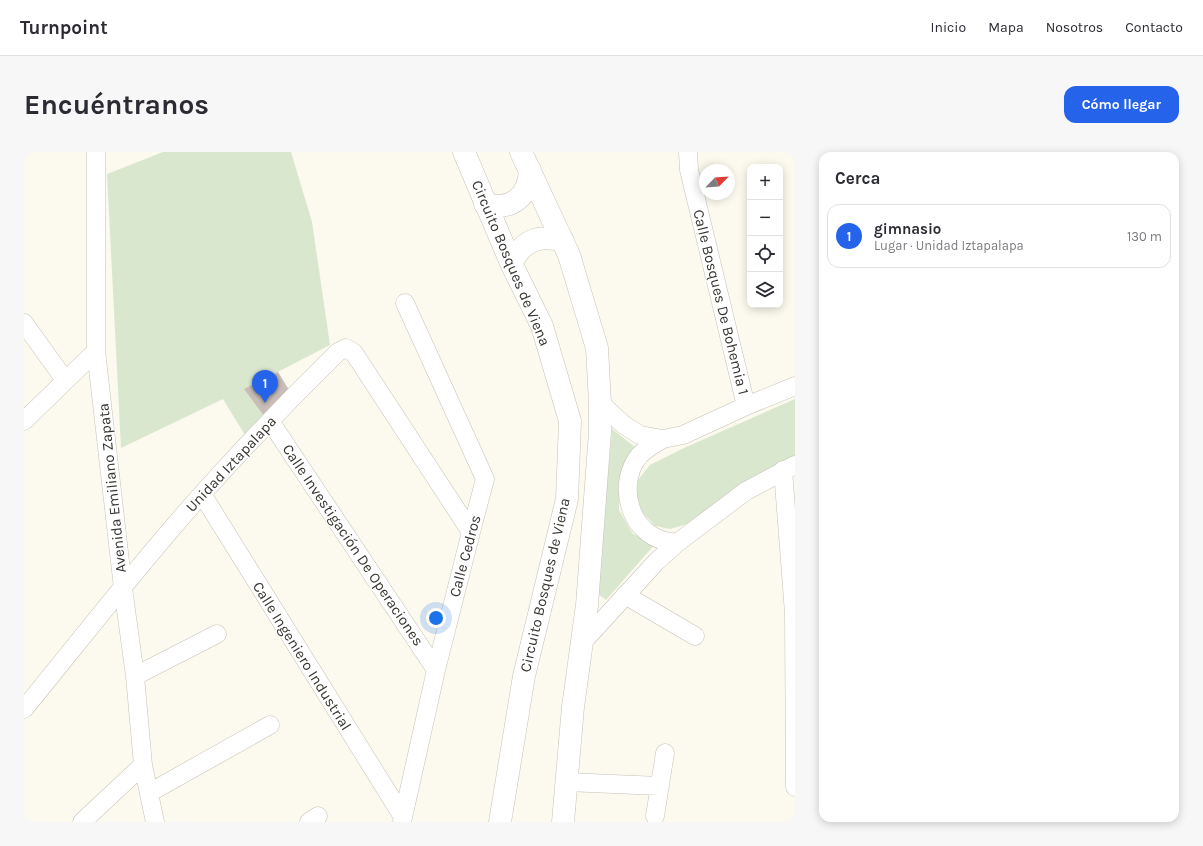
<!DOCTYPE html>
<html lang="es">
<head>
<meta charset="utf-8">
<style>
	:root { --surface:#fff; --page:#f7f7f7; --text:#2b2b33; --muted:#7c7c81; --line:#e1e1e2; --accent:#2563eb }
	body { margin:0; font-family:Karla,sans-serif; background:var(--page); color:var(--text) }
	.controls { position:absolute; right:12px; top:12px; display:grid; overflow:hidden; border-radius:8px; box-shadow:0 2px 10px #0003 }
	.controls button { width:36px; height:36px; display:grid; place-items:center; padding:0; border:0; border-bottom:1px solid var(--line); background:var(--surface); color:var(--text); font:20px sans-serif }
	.compass { position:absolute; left:675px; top:12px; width:36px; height:36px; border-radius:50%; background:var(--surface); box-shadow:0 2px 10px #0003; rotate:65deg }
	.you { position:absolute; left:412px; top:466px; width:14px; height:14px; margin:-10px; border:3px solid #fff; border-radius:50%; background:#1a73e8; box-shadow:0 0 0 6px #1a73e833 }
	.badge { display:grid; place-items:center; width:26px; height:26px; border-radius:50%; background:var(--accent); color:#fff; font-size:13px; font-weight:700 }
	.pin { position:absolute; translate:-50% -33px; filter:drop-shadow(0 1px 2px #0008) }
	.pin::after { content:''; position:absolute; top:21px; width:14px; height:12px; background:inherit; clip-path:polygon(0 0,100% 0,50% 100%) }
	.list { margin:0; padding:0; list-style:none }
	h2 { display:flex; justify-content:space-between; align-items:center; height:52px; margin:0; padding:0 16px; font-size:17px }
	h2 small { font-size:13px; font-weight:400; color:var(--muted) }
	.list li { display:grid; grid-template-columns:26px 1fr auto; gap:12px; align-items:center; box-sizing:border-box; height:64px; margin:0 8px 8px; padding:0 8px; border:1px solid var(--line); border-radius:12px }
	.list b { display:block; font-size:15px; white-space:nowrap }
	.list p { margin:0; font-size:13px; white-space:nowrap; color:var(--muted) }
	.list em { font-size:13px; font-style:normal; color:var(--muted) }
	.icon { flex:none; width:22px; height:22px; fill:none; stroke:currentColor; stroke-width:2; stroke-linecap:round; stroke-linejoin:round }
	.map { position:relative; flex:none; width:771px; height:670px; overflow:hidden; border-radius:12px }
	header { display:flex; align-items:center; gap:24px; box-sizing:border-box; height:56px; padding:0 20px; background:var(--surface); border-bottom:1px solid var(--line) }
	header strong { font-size:19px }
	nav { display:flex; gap:22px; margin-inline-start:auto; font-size:14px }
	.intro { display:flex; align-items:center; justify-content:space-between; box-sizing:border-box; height:96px; padding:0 24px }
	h1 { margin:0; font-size:28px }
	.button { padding:10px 18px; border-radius:12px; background:var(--accent); color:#fff; font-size:14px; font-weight:700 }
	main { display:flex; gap:24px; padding:0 24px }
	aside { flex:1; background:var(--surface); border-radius:12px; box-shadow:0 2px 10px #0003 }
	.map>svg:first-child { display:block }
	.green { fill:#d9e7cf }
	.building { fill:#c9beb7 }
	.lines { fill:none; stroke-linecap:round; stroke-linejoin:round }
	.minor-casing { stroke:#c4c2b7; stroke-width:19 }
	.major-casing { stroke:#c4c2b7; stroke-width:23 }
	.minor { stroke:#fff; stroke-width:18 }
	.major { stroke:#fff; stroke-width:22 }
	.labels { text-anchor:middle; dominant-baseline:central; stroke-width:3; stroke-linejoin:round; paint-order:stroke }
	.street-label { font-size:15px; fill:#353430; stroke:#fff }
</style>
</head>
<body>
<header>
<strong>Turnpoint</strong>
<nav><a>Inicio</a><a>Mapa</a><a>Nosotros</a><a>Contacto</a></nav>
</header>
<div class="intro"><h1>Encuéntranos</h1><a class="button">Cómo llegar</a></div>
<main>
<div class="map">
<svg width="771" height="670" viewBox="0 0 771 670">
	<rect width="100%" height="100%" fill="#fcf9ee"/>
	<!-- green -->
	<path class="green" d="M139,0H267L288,70L306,193L221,237L240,264L221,283L199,247L97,296L83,22Z
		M771,247V308L670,370L646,377L631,374L611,353L614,328L626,313L660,296Z
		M588,277L616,299L596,329L595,358L609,382L631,392L582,448L574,442Z"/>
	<!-- building -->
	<path class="building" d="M254,220L265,238L240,264L220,237Z"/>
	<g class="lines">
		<!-- minor casing -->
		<g class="minor-casing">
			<path id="minor" d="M72,0V199L99,436L111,524L119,613L131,670
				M664,0L665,18L722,254
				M0,171L41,228
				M576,251L600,273L616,283L639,287L659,283L722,254L771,234
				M0,269L72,199
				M246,269L412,518
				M639,287C629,293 618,298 612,308C594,336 606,380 641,389C645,390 649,390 653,391
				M759,318L770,461L771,635
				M178,342L379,665
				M601,443L671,484
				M557,492L632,410L653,391L722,339L771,313
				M111,524L193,482
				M0,557C59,485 116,411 178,342C222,293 267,246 314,200L322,196L330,201L447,380
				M542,630L636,634
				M125,641L246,573
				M631,664L641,601
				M58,670L119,613
				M285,670L294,664
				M378,670L412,518L447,380L461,327L381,151"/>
		</g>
		<!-- major casing -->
		<g class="major-casing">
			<path id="major" d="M440,0L487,111L518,174L546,269L543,347L500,524L476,670
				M497,0L545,103L573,196L576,251V280L563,453L549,555L539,670
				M461,52C487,59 505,45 506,18
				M487,111C500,88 514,82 539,89"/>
		</g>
		<!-- minor -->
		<use href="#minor" class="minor"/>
		<!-- major -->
		<use href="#major" class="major"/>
	</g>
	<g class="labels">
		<!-- street labels -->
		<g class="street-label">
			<text transform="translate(487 111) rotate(67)">Circuito Bosques de Viena</text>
			<text transform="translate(697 150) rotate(76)">Calle Bosques De Bohemia 1</text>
			<text transform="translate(207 312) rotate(-47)">Unidad Iztapalapa</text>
			<text transform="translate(88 336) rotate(-96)">Avenida Emiliano Zapata</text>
			<text transform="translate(329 393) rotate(56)">Calle Investigación De Operaciones</text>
			<text transform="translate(441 404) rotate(-75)">Calle Cedros</text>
			<text transform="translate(521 433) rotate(-77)">Circuito Bosques de Viena</text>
			<text transform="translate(278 504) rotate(58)">Calle Ingeniero Industrial</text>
		</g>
	</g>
</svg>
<div class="controls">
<button>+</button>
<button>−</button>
<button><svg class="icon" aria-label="locate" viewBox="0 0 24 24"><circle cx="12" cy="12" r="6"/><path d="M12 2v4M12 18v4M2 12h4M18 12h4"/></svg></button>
<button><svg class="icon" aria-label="layers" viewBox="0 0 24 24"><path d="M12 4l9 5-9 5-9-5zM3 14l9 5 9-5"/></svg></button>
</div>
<svg class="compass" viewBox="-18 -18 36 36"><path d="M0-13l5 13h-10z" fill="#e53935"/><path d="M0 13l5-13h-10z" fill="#7c7c81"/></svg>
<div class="you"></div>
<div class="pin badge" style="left:241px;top:251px">1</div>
</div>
<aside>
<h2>Cerca<small></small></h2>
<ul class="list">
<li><span class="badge">1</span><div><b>gimnasio</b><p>Lugar · Unidad Iztapalapa</p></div><em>130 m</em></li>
</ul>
</aside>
</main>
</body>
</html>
